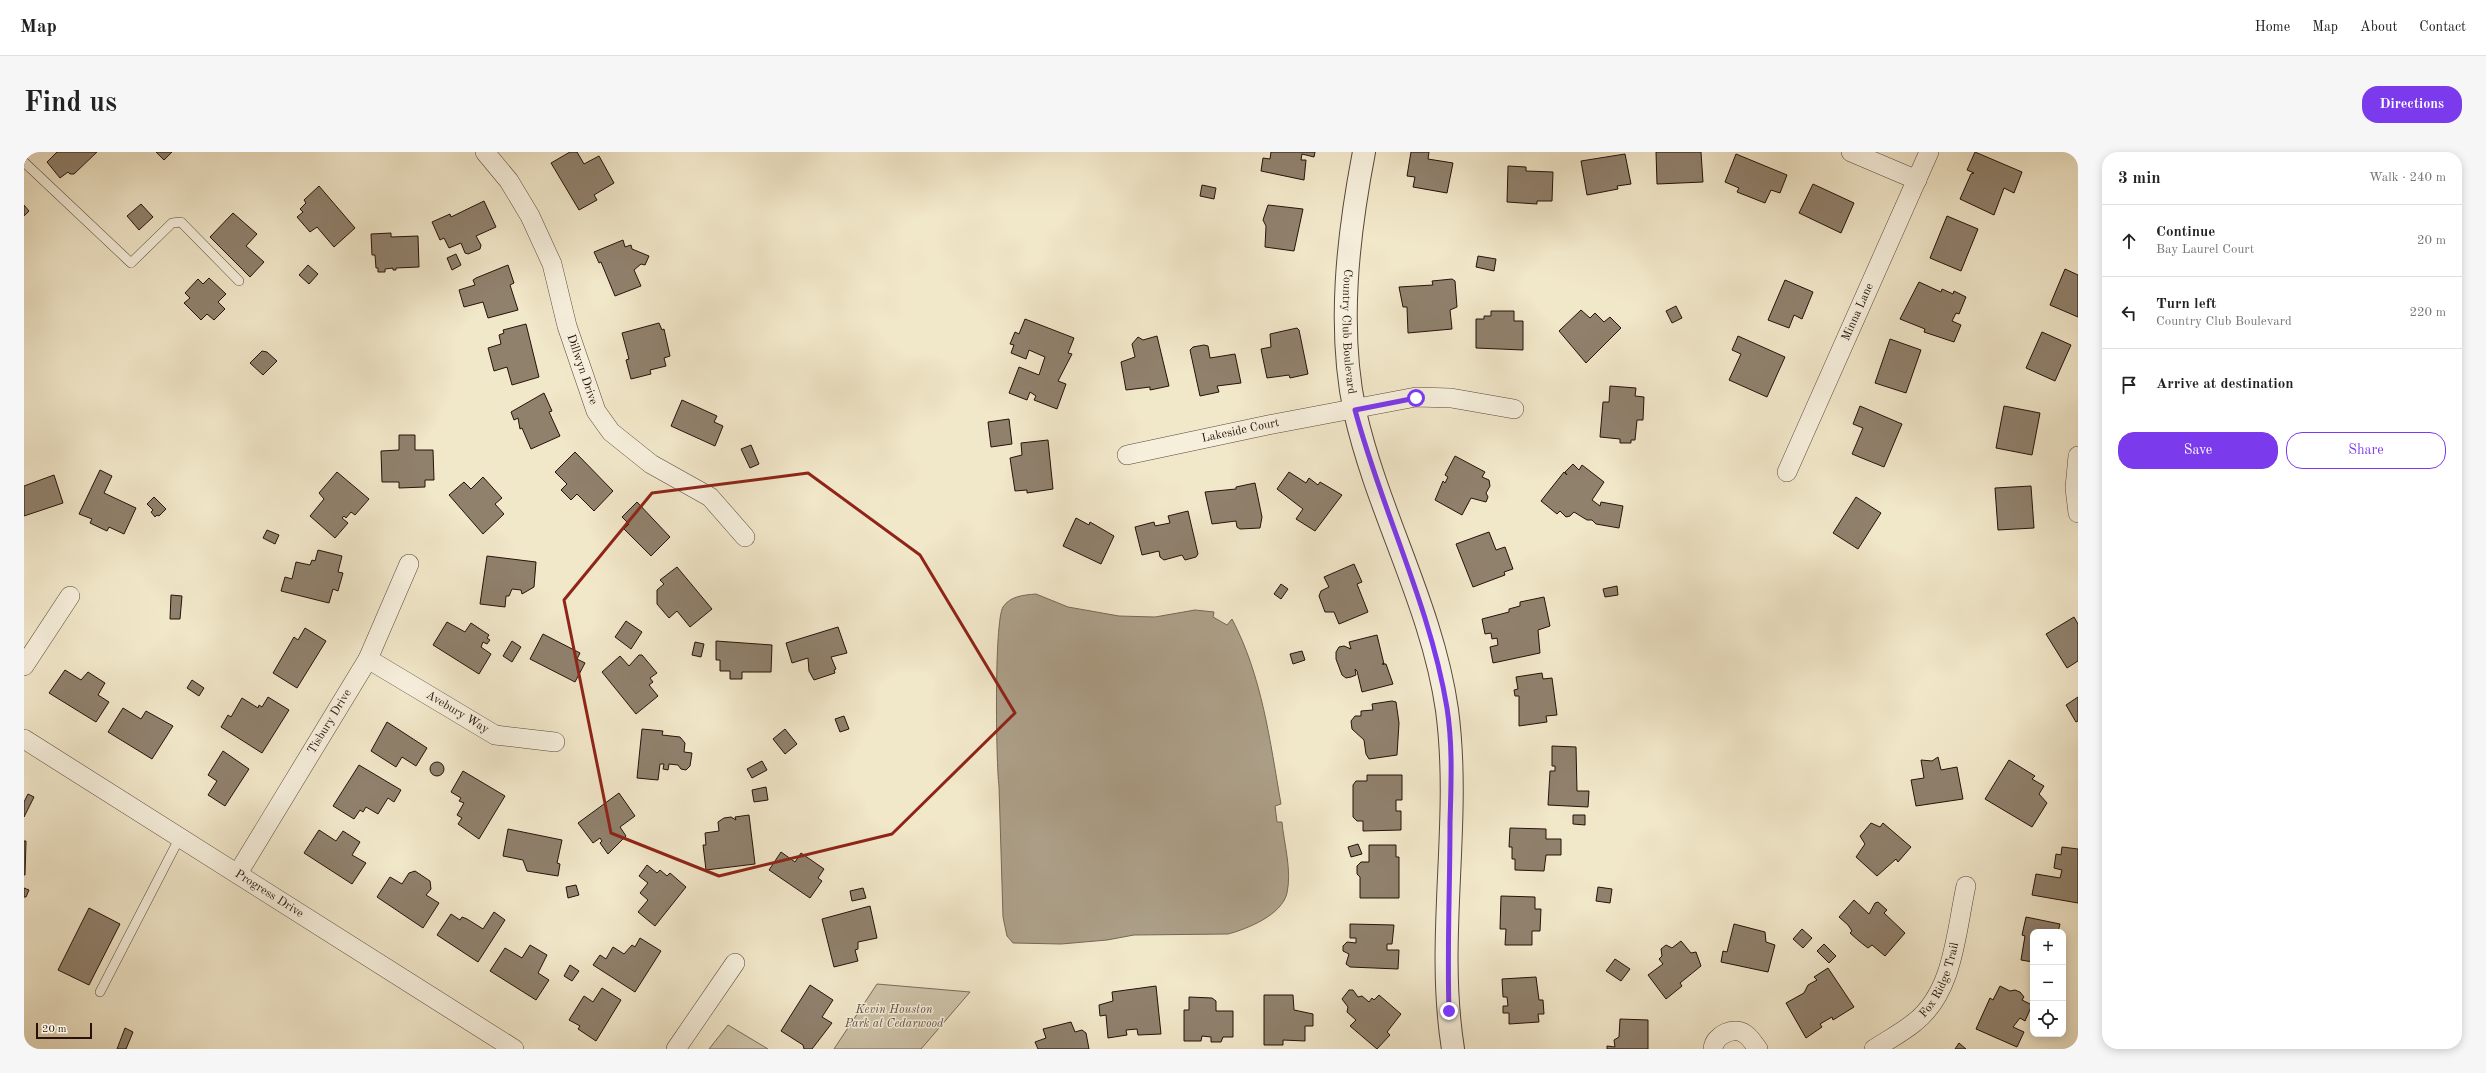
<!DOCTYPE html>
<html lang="en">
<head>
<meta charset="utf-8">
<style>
	:root { --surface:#fff; --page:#f6f6f6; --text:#222; --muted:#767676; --line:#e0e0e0; --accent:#7c3aed }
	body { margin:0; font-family:"Old Standard TT",serif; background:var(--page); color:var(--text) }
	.controls { position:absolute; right:12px; bottom:12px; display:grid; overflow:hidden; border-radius:8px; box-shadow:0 2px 10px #0003 }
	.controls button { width:36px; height:36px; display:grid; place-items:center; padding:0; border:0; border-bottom:1px solid var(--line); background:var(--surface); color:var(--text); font:20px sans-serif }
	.scale { position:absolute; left:12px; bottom:10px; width:56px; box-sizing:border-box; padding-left:4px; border:2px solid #26120a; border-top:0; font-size:11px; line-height:14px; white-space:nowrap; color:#26120a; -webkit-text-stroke:3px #f6efdc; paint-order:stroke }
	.stop { position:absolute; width:12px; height:12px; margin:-9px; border:3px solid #7c3aed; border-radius:50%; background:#fff }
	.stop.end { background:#7c3aed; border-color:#fff; box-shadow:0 1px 4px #0008 }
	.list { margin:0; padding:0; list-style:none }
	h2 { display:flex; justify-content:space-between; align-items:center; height:52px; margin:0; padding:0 16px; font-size:17px }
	h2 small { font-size:13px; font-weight:400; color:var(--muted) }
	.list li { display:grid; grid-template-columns:26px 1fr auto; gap:12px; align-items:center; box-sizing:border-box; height:72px; padding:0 16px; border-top:1px solid var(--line) }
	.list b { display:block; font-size:15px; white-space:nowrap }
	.list p { margin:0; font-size:13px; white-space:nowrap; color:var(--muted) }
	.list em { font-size:13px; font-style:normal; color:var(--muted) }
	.actions { display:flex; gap:8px; padding:12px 16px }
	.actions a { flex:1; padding:9px 0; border:1px solid var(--accent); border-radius:16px; text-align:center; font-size:14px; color:var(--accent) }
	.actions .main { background:var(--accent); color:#fff }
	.icon { flex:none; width:22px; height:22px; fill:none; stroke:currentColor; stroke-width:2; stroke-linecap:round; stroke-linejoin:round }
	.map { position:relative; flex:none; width:2054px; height:897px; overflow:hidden; border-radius:16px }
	header { display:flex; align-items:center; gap:24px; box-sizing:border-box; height:56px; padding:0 20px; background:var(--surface); border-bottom:1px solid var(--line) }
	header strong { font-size:19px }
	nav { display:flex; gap:22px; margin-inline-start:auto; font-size:14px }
	.intro { display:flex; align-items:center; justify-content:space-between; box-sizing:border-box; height:96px; padding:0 24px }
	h1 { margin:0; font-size:28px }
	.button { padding:10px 18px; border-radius:16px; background:var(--accent); color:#fff; font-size:14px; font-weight:700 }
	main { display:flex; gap:24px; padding:0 24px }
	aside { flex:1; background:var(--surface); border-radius:16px; box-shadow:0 2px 10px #0003 }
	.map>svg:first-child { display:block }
	.green { fill:#cec3a9; stroke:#7a6a5a }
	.water { fill:#ac9f88; stroke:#766756 }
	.building { fill:#90816d; stroke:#26120a }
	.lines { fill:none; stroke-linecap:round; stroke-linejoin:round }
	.service-casing { stroke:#59473a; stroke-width:10 }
	.minor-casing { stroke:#59473a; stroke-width:20 }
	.tertiary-casing { stroke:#59473a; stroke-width:24 }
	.service { stroke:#f6efdc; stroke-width:9 }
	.minor { stroke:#f6efdc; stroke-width:19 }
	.tertiary { stroke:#f6efdc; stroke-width:22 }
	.route { stroke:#7c3aed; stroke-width:5 }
	.marked { fill:none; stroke:#8f2418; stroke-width:3; stroke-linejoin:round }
	.labels { text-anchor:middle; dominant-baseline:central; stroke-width:3; stroke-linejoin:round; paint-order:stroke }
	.street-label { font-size:12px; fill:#26120a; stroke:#f6efdc }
	.park-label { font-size:12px; font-style:italic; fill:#615042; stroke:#f6efdc }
</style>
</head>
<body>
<header>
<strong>Map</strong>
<nav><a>Home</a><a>Map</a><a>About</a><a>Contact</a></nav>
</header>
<div class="intro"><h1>Find us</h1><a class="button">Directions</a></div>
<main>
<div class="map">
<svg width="2054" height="897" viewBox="0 0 2054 897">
	<rect width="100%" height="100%" fill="#f1e7c9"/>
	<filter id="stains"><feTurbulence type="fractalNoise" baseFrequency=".005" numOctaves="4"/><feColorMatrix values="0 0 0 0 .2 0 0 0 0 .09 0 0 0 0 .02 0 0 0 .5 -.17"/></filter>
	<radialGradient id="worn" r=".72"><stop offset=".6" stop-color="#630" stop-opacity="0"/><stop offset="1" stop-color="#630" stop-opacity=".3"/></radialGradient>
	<!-- green -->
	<path class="green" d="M853,832L946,840L897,897H810Z
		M704,873L744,897H685Z"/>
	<!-- water -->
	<path class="water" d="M1012,442L1044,455L1095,464L1131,465L1171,458L1190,460L1189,465L1203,473L1208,467C1238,524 1246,589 1257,652L1251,654L1253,670H1258C1260,692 1268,718 1263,741C1258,763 1223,777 1204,782L1110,783L1083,788L1037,792L989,791L983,784L979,765L975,634C972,612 970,470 979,455C986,444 1000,443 1012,442Z"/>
	<!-- building -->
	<path class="building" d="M33,0H73L50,22H46L44,20L36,26L23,10Z
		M132,0H148L140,8Z
		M546,0H553L560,12L575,4L590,31L570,43L573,48L555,58L527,11Z
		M1247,0H1291L1290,5L1278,2L1277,8H1282L1280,28L1237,19L1239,6L1246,7Z
		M1387,0H1405L1404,7L1429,11L1423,41L1389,35L1391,25L1383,24Z
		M1632,0H1677L1679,30L1633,32Z
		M1951,0L1998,20L1990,41L1980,36L1970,63L1936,47L1947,22L1950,21L1943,18Z
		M1601,2L1607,32L1593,34L1594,37L1563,43L1557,9Z
		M1712,2L1763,23L1756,41L1747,38L1741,51L1713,40L1715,36L1701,30Z
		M1484,14L1502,15V19L1529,20L1528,49H1513V52L1483,50Z
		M1789,32L1830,51L1817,81L1775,61Z
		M1178,33L1192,36L1190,47L1176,44Z
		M295,34L331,76L310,95L293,75L286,80L273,65L279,60L276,57L282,51L280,48Z
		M460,49L472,75L452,84L457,93L456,97L444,102L441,101L437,91L425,96L420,86L416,88L408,70L426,62L427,65Z
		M117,52L129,65L115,78L103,64Z
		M0,53L5,59L0,64Z
		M1244,53L1279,57L1270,99L1241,95L1242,74L1239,68Z
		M209,61L233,82L222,94L240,110L226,125L186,85Z
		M1923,64L1954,77L1937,119L1906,106Z
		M367,81V85L394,84L395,115L372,116V118H369V116L361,117V120H354V116H352L351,103H348L347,82Z
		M599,88L601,95L607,93L608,97L625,104L621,113L617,112L610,118L617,134L591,144L577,110L575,111L570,100Z
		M432,102L437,113L428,118L423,106Z
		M1454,104L1472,107L1470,119L1452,115Z
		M284,113L294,122L285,132L275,123Z
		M484,113L490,131L486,133L494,158L464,166L459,150L440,155L435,138L451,133L449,128L452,126Z
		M2041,117L2054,123V165L2026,153Z
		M185,126L202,142L194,150L201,157L190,168L183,162L177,168L160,151L166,146L161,141L174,127L179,132Z
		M1428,127L1431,129L1433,155L1426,158L1428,177L1384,181L1383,155H1379L1375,135L1409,133L1408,129Z
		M1761,128L1789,140L1778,167L1770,163L1765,176L1744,168Z
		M1895,130L1917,140L1918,137L1929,142L1930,139L1942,145L1935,162L1932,161L1928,169L1937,173L1930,190L1900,180L1901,177L1876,167Z
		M1652,154L1658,166L1648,171L1642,159Z
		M1557,158L1566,166L1571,161L1580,170L1586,165L1597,176L1562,211L1535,179Z
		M1467,159H1490V169H1499V198L1452,196V167H1460V164H1467Z
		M1001,167L1050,186L1044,201L1048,202L1034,229L1042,232L1033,257L1010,248L1012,244L1006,240L1003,248L985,241L995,215L1015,223L1021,205L1005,198L1002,207L987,201L990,193L986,192L991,180L995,182Z
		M635,171L638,178L640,177L646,204L640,206L642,214L626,218L627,222L607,227L602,208L605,207L598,181Z
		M502,172L515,225L488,233L483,215L470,219L464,196L477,192L475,183L480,181L479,178Z
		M1273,176L1275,178L1284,222L1266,226L1265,223L1243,226L1237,197L1247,195L1246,182Z
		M2018,180L2047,193L2031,229L2002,216Z
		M1133,184L1145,234L1126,238V235L1102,238L1097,210L1111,205L1108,192L1114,185L1119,188Z
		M1714,184L1761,205L1743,245L1705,228L1717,202L1708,198Z
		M1866,187L1897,198L1882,241L1851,231Z
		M1180,193L1184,194L1186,206L1211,202L1217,231L1193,234L1195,240L1176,244L1166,198L1169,195Z
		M238,199L243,200L253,209L239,223L226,211Z
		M1586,234L1612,236L1611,244L1620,245L1619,268H1613L1611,288H1607V291H1596V287L1576,285L1579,250H1585Z
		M520,241L528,259L525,260L536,284L507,297L498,276L496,277L494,266L490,268L487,260Z
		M658,248L693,264L690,270L699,274L691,294L647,274Z
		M1836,254L1878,272L1860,315L1828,302L1839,276L1829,272Z
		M1980,254L2016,261L2008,303L1972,296Z
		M985,267L988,292L967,295L964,270Z
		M375,283H391V298H409L410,328H401V335L375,336V330H358L357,299L375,298Z
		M1024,288L1029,337L1003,341V338L991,339L986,306L998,303L997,291Z
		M727,293L735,312L726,316L717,297Z
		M551,300L589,339L570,359L553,342L547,348L537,338L543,332L531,320Z
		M1431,304L1461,320L1458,325L1465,328L1466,334L1462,341L1464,345L1462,350L1447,346L1438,363L1411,348L1419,329L1421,331L1424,325L1421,323Z
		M1549,312L1555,318L1558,313L1580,330L1568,348L1576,354L1577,350L1599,354L1595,376L1572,372L1568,368H1563L1550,360L1546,364L1542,365L1536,359L1533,362L1517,349L1540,320L1543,323L1541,320Z
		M76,318L88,324L80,341L112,356L100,382L85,375L83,379L66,371L68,367L55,362Z
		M313,320L345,347L331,363L327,360L322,366L320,364L318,366L324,371L311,386L286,364L300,347L295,341Z
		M1265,320L1282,331L1285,326L1294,333L1296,330L1318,343L1291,379L1272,367L1279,357L1253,337Z
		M30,323L39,351L0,364V334Z
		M459,325L478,346L471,352L480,362L459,382L425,343L440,330L447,337Z
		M1231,331L1238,365L1236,376L1216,377L1213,375L1212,369L1188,372L1181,340L1212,337V335Z
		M2007,334L2010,376L1974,378L1971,336Z
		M130,345L142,357L135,364L133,363L131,365L127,360L129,358L123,352Z
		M1832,345L1857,361L1834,397L1809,381Z
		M613,350L646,385L627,404L600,377L605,372L598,365Z
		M1164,359L1174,402L1172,405L1161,408L1158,403L1140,408L1136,405L1135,399L1118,403L1111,375L1130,370L1131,374L1146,371L1144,364Z
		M1052,366L1065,373L1066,370L1090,384L1077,412L1039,394Z
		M243,378L255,383L251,392L239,386Z
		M1465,380L1472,398L1481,395L1489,417L1480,420L1481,423L1449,435L1432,392Z
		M294,398L318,404L314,420L319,421L314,439L309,437L305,451L257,439L261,425L268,427L272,410L286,413L288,408L291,409Z
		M463,404L512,410L510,435L498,442L497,438L488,437L485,444H482L481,455L456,452Z
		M1330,412L1338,430L1333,432L1344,460L1315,472L1310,460H1301L1295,444L1297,439L1305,435L1300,425Z
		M653,415L688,457L666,475L653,459L645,466L633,452V438L640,432L636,428Z
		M1257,432L1264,437L1257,447L1250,442Z
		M1593,434L1594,443L1581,445L1579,437Z
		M147,443L158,444L156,467H146Z
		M1520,445L1526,474L1514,478L1516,501L1469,511L1466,495L1474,493L1473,486L1468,487L1467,481L1461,482L1458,467L1485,460V457L1496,454V450Z
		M2050,465L2054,472V509L2043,516L2022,482Z
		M602,469L618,480L607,497L591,485Z
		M423,470L441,480L447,471L465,483L463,486L466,488L463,492L459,490L457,495L467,502L455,522L409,493Z
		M814,475L823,501L807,505L812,517L810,518L811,521L790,528L785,519L784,506L768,511L762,491Z
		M281,476L302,489L273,536L249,521L270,485L274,488Z
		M519,482L556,501L553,507L561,511L551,530L506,507Z
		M1353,483L1360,512H1358H1362L1369,532L1338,540L1333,519L1331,517L1332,523L1327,525L1322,526L1318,523L1312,507V500L1315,495L1320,494L1327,497L1325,490Z
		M488,489L497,495L488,510L479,504Z
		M692,489L748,493L747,520H718V527H706V519H696V508H692Z
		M671,490L680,492L677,505L668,503Z
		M1278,499L1281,508L1269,512L1266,502Z
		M615,503H618L633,521L626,526L629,530L625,533L634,544L612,562L578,520L596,504L605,514Z
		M41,518L57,528L64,520L81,531L74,543L85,550L72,570L25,541Z
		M1518,521L1519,527L1528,526L1533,563L1522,564L1523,570L1495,574V544H1491L1490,538L1494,537L1492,525Z
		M168,528L180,536L175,544L163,536Z
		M244,545L265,558L238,601L197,575L204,563L207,565L218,546L234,556L235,553L238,555Z
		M2054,545V569L2052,570L2042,553Z
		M1368,549L1372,550L1375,571L1373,603L1345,607L1342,602L1340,588L1328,577L1327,569L1331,564H1337V559L1349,558L1348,552Z
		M99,556L117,567L122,559L149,574L128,607L84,580Z
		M820,564L825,577L816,580L811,567Z
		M363,570L403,596L392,614L378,605L372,615L347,599Z
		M618,577L639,579L638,583L656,585L661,591L660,600L668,601L666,614L662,618L657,617L654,613L645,612L644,618L639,617L640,612H636L634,628L613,626Z
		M761,577L773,592L761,602L749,587Z
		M1528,594L1552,595L1553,639H1565L1564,655L1524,653L1526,619H1531V614H1528Z
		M199,599L225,617L201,654L184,643L193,629L184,623Z
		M1914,605L1917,618L1933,615L1939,647L1892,654L1887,628L1900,626L1897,608L1908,609Z
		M1985,608L2011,624L2008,627L2020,634L2015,642L2023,651L2008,675L1961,647Z
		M738,609L743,618L728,626L723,617Z
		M406 617a7 7 0 1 1 14 0a7 7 0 1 1-14 0Z
		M335,613L377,638L370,650L364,646L354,662L342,655L339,660L336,658L330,667L309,654Z
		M439,619L481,644L455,687L434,672L438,666L433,663L440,651L435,649L437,646L427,640Z
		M1343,623H1378V648H1372V659H1377V678L1339,679V669H1333L1329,665V633L1332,629H1343Z
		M742,635L744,648L730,650L728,638Z
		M595,641L611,664L596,675L602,684L584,702L576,691L578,689L576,686L569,691L554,671Z
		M4,642L10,645L0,665V650Z
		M725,663L731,712L682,718L679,693H682L681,681L695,679L694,670L700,666L707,665L712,668L711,665Z
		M1549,663H1561V673L1549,672Z
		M1847,671L1856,675L1859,671L1887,695L1874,710L1872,707L1853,724L1832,705L1841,692L1836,684Z
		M1486,676L1522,677V687H1537V703H1522L1520,719L1491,718V707H1488V695H1485Z
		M484,677L538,688L533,711L536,712L534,724L503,719L499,708L479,704Z
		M295,678L312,689L319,679L336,690L328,703L342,711L328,732L280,701Z
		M0,689H2L1,723H0Z
		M1334,692L1338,702L1327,705L1324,695Z
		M1345,693H1372V705H1375V746H1336V725L1333,722V714L1337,710H1345Z
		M2038,695L2054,697V751L2008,743L2012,722L2036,726L2038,718L2030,716L2032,702L2037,703Z
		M757,700L771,710L777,701L800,717L794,726L798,729L786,746L745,718Z
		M623,713L633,721L636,718L643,724L646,721L662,735L631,774L614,760L624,748L616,741L624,731L615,724Z
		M391,719L406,729L407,737L402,743L415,751L399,776L353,745L366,725L378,732L385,721Z
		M552,733L555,743L544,746L542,735Z
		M1574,735L1588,737L1586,751L1572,749Z
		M0,736L5,738L2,745H0Z
		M839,736L842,746L828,749L826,739Z
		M1477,744L1511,745V757H1517L1516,779H1508V793H1481L1482,777H1476Z
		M1830,748L1845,762L1851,751L1854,750L1863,758L1860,761L1881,781L1861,804L1848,793L1844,796L1835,789L1826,781L1828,779L1824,773L1815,765Z
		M846,754L853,786L834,790V797L831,798L834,809L810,815L798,767Z
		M65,756L96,772L65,833L34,818Z
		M470,760L481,768L454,810L413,783L427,762L436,768L438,765L443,767L459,777Z
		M2002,765L2036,772L2034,780H2009V810L1997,808L2001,784L1998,783Z
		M1326,772L1370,773L1368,792H1363V798H1375L1374,817L1326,815L1322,812L1325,802L1319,799V794L1323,790L1332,791V786H1326Z
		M1710,772L1741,780L1742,790L1751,793L1744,820L1697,810L1699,799L1703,800Z
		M1778,777L1788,786L1779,796L1769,787Z
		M616,786L637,799L611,840L569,813L576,803L582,807L589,795L600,802L608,793L611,795Z
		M1657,789L1667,801L1672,800L1677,814L1656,831L1658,834L1642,847L1624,823L1639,812L1635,807L1638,804L1637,797L1642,793L1648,796Z
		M1800,792L1812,804L1805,811L1793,799Z
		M506,793L523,803L514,821L525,828L512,848L466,819L481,796L498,806Z
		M1591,807L1606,817L1597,829L1582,819Z
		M546,813L555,819L548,829L540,824Z
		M1804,816L1830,855L1809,868L1808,865L1796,872L1798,875L1782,886L1762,851L1780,841L1784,833L1793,828L1790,825Z
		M1512,825L1515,848H1519L1520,862H1514L1515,870L1485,872V861H1479V854H1484L1483,845H1479L1478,827Z
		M786,833L809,848L798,865L808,871L788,897H780L779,893L757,879Z
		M1132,834L1137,882L1114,883L1113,877L1102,878L1103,883L1084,886L1082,863L1076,864L1075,853L1089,849L1088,840Z
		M1976,834L1986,839L1991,838L1996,840L2000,845L1998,848L2008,853L2001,869L1996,866L1989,875L2000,880L1993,895L1952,877L1966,846L1969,848Z
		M578,836L597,848L572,889L554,877L556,874L545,868L560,844L569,850Z
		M1325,838H1329L1334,845L1338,844L1345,850L1348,846L1350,848L1355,843L1377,862L1363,880L1366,883L1353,897L1326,874L1332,868L1323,860L1324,855L1318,847Z
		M1240,843H1269L1270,858L1289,862V874H1281V889L1259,888V893H1240Z
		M1165,845L1188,846L1192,849V859H1209V885H1199L1197,890H1187V885L1178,884L1177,889H1160V858H1165Z
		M1596,867L1624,868V897H1583V894L1591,895L1590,888L1595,885Z
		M1047,870L1051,880L1058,878L1062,881L1065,897H1014L1011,890L1022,886L1019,877Z
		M101,876L109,880L102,897H93Z
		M1935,891L1942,897H1931Z"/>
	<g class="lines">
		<!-- service casing -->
		<g class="service-casing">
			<path id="service" d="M0,10L107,111L148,71L157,70L215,129
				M76,840L156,685"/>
		</g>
		<!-- minor casing -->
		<g class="minor-casing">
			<g id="minor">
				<path id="s1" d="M461,0L485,29L506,64L528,112L543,174L572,259L587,280L627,312L686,345L721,385"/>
				<path d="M1827,0L1893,28"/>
				<path id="s2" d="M1103,303L1244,273L1392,245L1427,246L1490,257"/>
				<path d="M2054,304L2051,336L2054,361"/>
				<path id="s3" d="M1763,320L1905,0"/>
				<path id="s4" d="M344,507L471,583L531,590"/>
				<path d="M0,514L46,444"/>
				<path id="s5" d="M0,587L490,897"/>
				<path id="s6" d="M214,721L344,507L385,412"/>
				<path d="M652,897L711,811"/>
				<path d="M1689,897C1690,883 1710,874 1721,882C1726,885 1730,892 1734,897"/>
				<path id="s7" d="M1850,897C1864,888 1879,880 1891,870C1930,839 1932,779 1942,734"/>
			</g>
		</g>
		<!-- tertiary casing -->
		<g class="tertiary-casing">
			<g id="tertiary">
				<path id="s8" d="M1340,0C1324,83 1313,176 1331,260C1354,362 1408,453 1423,558C1438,670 1411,785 1429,897"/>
			</g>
		</g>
		<!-- service -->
		<use href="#service" class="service"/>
		<!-- minor -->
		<use href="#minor" class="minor"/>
		<!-- tertiary -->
		<use href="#tertiary" class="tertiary"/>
	</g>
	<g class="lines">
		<!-- route -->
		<path class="route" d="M1392,246L1331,258C1358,359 1406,453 1423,556C1429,594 1427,633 1426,671C1426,734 1423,796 1425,859"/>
	</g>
	<!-- marked area -->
	<path class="marked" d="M784,321L896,403L991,561L868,682L695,724L587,681L540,448L628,341Z"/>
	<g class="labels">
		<!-- street labels -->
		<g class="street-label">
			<text stroke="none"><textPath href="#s3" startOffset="175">Minna Lane</textPath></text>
			<text stroke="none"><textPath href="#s8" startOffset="181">Country Club Boulevard</textPath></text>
			<text stroke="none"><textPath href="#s1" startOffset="241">Dillwyn Drive</textPath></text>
			<text stroke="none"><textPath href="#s2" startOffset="116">Lakeside Court</textPath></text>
			<text stroke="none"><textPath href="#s4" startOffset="104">Avebury Way</textPath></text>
			<text stroke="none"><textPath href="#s6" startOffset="177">Tisbury Drive</textPath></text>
			<text stroke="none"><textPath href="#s5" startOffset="290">Progress Drive</textPath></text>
			<text stroke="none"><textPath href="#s7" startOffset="99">Fox Ridge Trail</textPath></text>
		</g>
		<!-- park labels -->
		<g class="park-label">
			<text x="870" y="858">Kevin Houston<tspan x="870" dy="14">Park at Cedarwood</tspan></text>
		</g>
	</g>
	<rect width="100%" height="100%" filter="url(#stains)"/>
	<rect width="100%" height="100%" fill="url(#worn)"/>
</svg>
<div class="controls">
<button>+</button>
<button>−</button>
<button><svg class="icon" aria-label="locate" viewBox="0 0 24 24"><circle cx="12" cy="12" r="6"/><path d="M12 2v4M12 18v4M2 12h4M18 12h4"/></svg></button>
</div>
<div class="scale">20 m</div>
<div class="stop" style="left:1392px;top:246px"></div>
<div class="stop end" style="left:1425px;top:859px"></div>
</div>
<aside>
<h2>3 min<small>Walk · 240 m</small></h2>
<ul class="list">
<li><svg class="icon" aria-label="ahead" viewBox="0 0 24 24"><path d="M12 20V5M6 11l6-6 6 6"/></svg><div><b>Continue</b><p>Bay Laurel Court</p></div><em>20 m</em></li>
<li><svg class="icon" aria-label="left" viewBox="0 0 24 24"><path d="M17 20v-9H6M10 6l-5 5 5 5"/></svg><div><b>Turn left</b><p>Country Club Boulevard</p></div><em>220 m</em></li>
<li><svg class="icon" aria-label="arrive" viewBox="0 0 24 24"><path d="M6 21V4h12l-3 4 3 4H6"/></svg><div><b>Arrive at destination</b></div></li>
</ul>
<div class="actions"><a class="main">Save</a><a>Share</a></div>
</aside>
</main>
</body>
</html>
